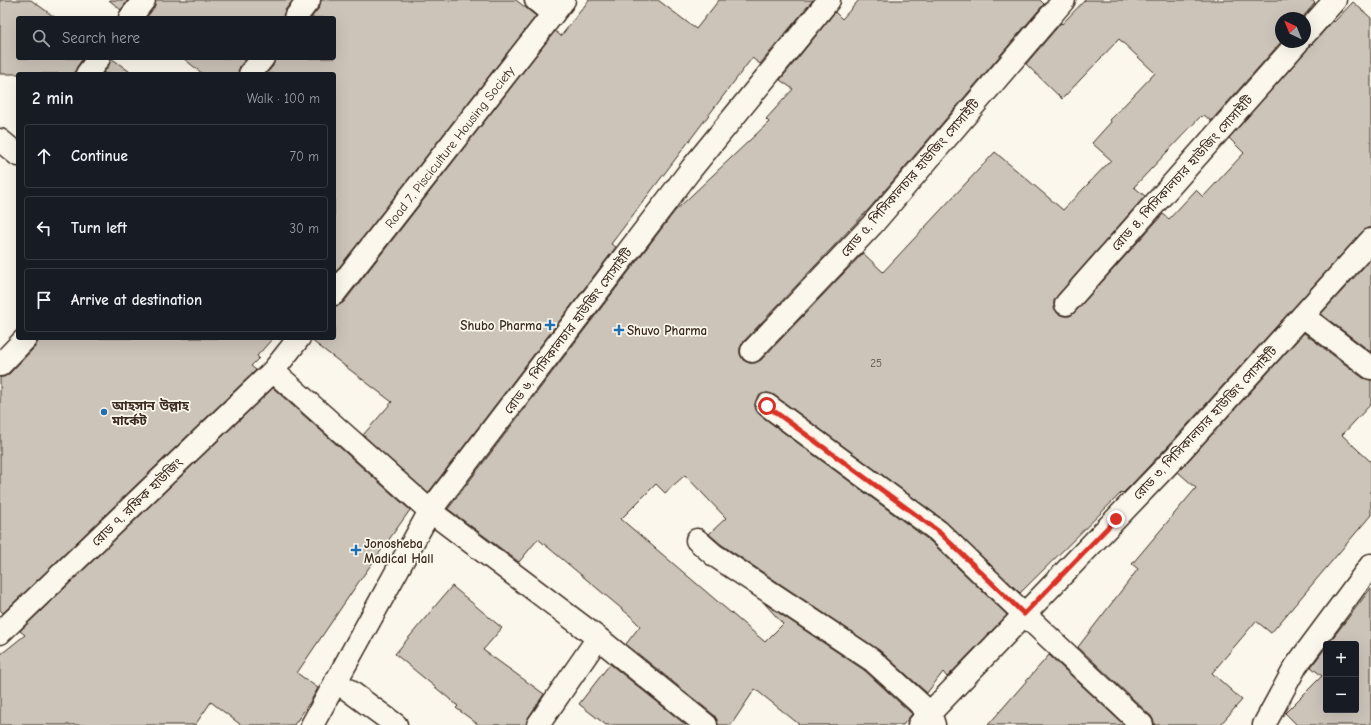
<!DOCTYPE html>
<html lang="en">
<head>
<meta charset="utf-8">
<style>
	:root { --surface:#171b24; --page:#242831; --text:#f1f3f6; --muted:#9ea1a6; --line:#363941 }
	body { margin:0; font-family:"Comic Neue","Noto Sans Bengali",sans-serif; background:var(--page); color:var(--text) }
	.controls { position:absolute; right:12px; bottom:12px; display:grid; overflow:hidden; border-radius:4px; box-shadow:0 4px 16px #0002 }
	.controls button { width:36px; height:36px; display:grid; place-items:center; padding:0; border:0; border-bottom:1px solid var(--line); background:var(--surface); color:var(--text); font:20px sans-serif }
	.compass { position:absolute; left:1275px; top:12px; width:36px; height:36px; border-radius:50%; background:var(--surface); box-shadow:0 4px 16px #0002; rotate:317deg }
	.stop { position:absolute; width:12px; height:12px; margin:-9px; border:3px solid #d93025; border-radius:50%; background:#fff }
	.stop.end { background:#d93025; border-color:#fff; box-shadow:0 1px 4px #0008 }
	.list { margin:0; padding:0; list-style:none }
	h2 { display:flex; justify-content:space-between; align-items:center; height:52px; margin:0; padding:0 16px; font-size:17px }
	h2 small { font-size:13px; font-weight:400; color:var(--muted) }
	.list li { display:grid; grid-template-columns:26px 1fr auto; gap:12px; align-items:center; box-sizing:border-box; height:64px; margin:0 8px 8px; padding:0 8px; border:1px solid var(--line); border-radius:4px }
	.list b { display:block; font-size:15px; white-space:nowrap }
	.list em { font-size:13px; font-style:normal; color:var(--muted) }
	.icon { flex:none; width:22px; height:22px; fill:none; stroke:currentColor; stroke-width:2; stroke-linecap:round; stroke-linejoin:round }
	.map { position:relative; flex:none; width:1371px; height:725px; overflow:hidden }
	.search { position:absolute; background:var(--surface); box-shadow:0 4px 16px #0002; left:16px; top:16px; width:320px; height:44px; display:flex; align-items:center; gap:10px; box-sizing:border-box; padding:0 14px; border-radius:4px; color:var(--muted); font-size:15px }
	.panel { position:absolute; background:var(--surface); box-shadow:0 4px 16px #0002; left:16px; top:72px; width:320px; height:268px; border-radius:4px }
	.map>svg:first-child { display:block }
	.building { fill:#ccc4b9; stroke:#3b2a1e }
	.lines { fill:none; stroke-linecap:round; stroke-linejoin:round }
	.street-casing { stroke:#3b2a1e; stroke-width:25 }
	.street { stroke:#fbf7ec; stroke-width:22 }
	.route { stroke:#d93025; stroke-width:5 }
	.poi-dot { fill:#1f6fb2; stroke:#fbf7ec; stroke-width:1.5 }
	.labels { text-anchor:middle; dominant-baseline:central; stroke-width:3.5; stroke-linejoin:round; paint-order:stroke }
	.number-label { font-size:11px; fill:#5f5045 }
	.street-label { font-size:13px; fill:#3b2a1e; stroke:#fbf7ec }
	.poi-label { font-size:13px; font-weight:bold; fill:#3b2a1e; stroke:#fbf7ec; text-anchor:start }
</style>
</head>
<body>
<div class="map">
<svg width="1371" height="725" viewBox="0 0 1371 725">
	<rect width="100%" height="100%" fill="#fbf7ec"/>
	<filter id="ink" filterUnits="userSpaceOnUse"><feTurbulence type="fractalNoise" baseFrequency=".025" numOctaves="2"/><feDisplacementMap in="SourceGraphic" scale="8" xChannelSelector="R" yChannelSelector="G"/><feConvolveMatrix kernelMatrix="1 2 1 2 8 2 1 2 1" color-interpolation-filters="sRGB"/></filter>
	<g filter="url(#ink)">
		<!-- building -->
		<path class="building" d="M0,0H31L56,18H18V58H83L77,67L75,74H0Z
			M109,0H128L121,10Z
			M156,0H293L285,10L283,18H146L154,8Z
			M321,0H516L536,16L334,274V74H266L273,66L275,58H334V18H311L319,8Z
			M589,0H658L696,29L719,0H813L760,64L752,58L611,244L616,247L428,493L363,435L392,402L311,340V338H334V306L339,305L344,302L555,31L561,36Z
			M859,0H1040L1044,4L868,210L743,342L740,348V354L743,360L749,363H755L761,360L863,253L883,272L995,152L1063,210L1111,160L1092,143L1111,122L1110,120L1155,73L1119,39L1062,99L1026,64L1061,23L1062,24L1085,0H1312L1315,3L1302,18H1281V42L1211,121L1204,115L1202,117L1201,116L1134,187L1145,196L1057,296L1054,301V308L1058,314L1064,316H1070L1075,312L1163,214L1169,219L1196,190L1203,197L1244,153L1229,138L1307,50L1310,45L1314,42L1333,21L1334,22L1353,2L1371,18V228H1367L1362,232L1168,446L1132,484L1123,493L1122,492L1020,593L945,521L774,395L768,393L762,394L757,398L755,404L756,410L760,415L930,541L1007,615L947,677L943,672L927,693L879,650L722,545L709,534L726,518L685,475L665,493L656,484L621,519L765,642L783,624L764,603L864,670L912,714L903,725H800L755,689L731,725H718L717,720L714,715L626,644L640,626L633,619H634L538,539L519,562L448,509L675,211L769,122L766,119L793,89L780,80L835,12L842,19Z
			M111,58L133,74H103L109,65Z
			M183,58H247L240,66L238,74H203Z
			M1371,259V352L1321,314Z
			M1304,333L1363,378L1371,380V404L1342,435L1371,462V515L1271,633L1256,621L1212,673L1242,700L1220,725H1154V721L1151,716L1078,647L1138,569L1132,564L1196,488L1178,472Z
			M38,338H273L257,356L259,358L251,366L256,370L3,613L0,610V377H4L9,374L35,347L38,341Z
			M273,388L410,510L358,583L297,673L318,688L310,702L294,725H241L211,702L195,725H0V655L25,635L20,631Z
			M452,586L502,628L483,650L544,694L528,718L526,725H479L456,708L458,706L395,654Z
			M1371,588V725H1297L1285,713L1322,676L1311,667L1326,647V710H1356V644H1328Z
			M1049,655L1124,725H988Z
			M610,664L686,725H606L579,704Z"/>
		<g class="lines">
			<!-- street casing -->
			<g class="street-casing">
				<g id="street">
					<path d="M536,0L553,14"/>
					<path d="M130,18L144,0"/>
					<path d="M295,18L309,0"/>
					<path d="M1305,34L1335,0"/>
					<path d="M87,74L99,58"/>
					<path d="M250,74L263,58"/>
					<path d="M0,140L18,155"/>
					<path id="s1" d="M334,294L564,0"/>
					<path d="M1066,304L1298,42"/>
					<path d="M1303,316L1371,368"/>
					<path d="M752,351L872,225L1064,0"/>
					<path d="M0,365L26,338"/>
					<path d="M273,371L430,511L598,638L706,725"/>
					<path d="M767,405L938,531L1024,614L1142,725"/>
					<path d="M697,540L714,555L872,660L930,713L934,725"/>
					<path d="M0,633L273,371L299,338"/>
					<path d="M336,681L396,725"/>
					<path d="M312,725L430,511L692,168L829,0"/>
					<path d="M538,725L598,638"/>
					<path d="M919,725L930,713L1177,455L1371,240"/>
					<path d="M1264,725L1296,666L1371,565"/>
				</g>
			</g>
			<!-- street -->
			<use href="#street" class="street"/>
		</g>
	</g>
	<g class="lines" filter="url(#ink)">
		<!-- route -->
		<path class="route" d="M767,406L938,531L1024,614L1116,519"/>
	</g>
	<!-- markers -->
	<g class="poi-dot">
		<path d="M548 319h4v4h4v4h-4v4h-4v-4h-4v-4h4z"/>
		<path d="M617 324h4v4h4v4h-4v4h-4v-4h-4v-4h4z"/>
		<circle cx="104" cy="412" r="4"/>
		<path d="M354 544h4v4h4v4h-4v4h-4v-4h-4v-4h4z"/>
	</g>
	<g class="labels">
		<!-- number labels -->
		<g class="number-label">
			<text x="876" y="363">25</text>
		</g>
		<!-- street labels -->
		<g class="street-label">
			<text stroke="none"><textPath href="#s1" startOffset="187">Road 7, Pisciculture Housing Society</textPath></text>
			<text transform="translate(1182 173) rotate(-48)">রোড ৪, পিসিকালচার হাউজিং সোসাইটি</text>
			<text transform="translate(910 178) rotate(-49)">রোড ৫, পিসিকালচার হাউজিং সোসাইটি</text>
			<text transform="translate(568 331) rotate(-53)">রোড ৬, পিসিকালচার হাউজিং সোসাইটি</text>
			<text transform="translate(1205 423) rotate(-47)">রোড ৩, পিসিকালচার হাউজিং সোসাইটি</text>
			<text transform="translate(137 502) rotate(-44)">রোড ৭, রফিক হাউজিং</text>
		</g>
		<!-- poi labels -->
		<g class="poi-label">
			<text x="542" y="325" text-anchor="end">Shubo Pharma</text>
			<text x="627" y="330">Shuvo Pharma</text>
			<text x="112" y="405">আহসান উল্লাহ<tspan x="112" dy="15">মার্কেট</tspan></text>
			<text x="364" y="543">Jonosheba<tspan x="364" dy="15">Madical Hall</tspan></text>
		</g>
	</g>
</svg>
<div class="controls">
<button>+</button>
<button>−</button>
</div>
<svg class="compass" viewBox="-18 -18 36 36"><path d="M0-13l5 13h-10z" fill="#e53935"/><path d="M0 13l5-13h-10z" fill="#9ea1a6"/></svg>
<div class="stop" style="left:767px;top:406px"></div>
<div class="stop end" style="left:1116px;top:519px"></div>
<div class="search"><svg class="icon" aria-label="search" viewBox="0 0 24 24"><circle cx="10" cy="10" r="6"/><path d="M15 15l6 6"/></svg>Search here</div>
<section class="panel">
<h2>2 min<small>Walk · 100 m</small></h2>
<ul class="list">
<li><svg class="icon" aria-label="ahead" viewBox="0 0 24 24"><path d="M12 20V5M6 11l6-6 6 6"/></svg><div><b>Continue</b></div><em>70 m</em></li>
<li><svg class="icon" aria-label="left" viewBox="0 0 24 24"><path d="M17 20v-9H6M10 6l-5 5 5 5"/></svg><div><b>Turn left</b></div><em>30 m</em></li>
<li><svg class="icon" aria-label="arrive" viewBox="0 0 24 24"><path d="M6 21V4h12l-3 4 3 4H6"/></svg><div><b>Arrive at destination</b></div></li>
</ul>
</section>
</div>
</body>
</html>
